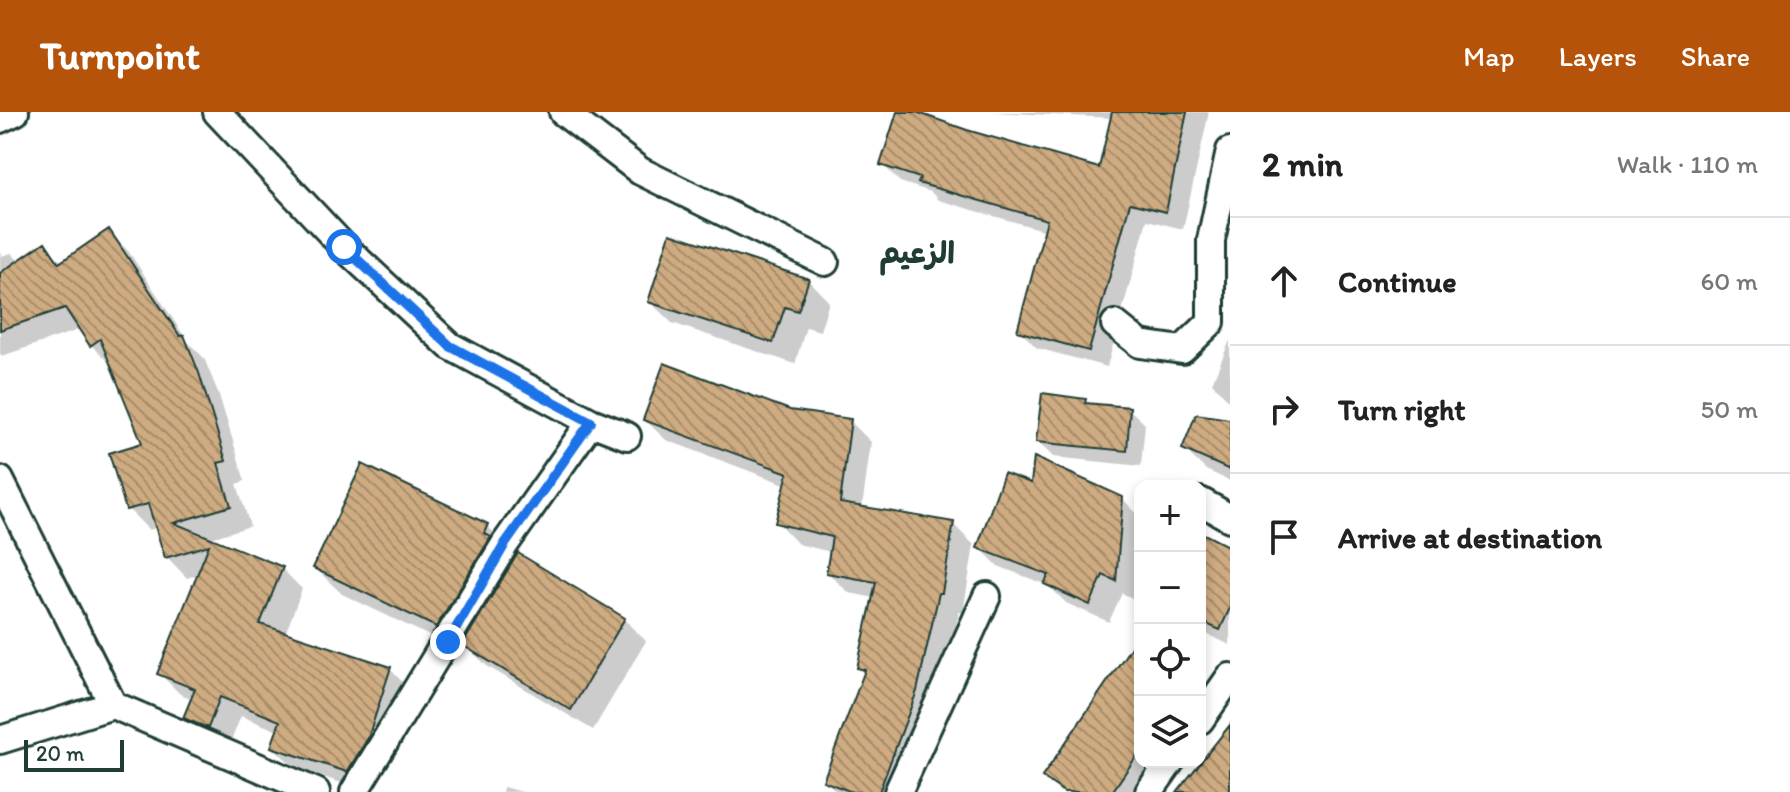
<!DOCTYPE html>
<html lang="en">
<head>
<meta charset="utf-8">
<style>
	:root { --surface:#fff; --page:#f6f6f6; --text:#222; --muted:#767676; --line:#e0e0e0; --accent:#b45309 }
	body { margin:0; font-family:Itim,"Playpen Sans Arabic",sans-serif; background:var(--page); color:var(--text) }
	.controls { position:absolute; right:24px; bottom:24px; display:grid; overflow:hidden; border-radius:16px; box-shadow:0 4px 12px #0003 }
	.controls button { width:72px; height:72px; display:grid; place-items:center; padding:0; border:0; border-bottom:2px solid var(--line); background:var(--surface); color:var(--text); font:40px sans-serif }
	.scale { position:absolute; left:24px; bottom:20px; width:100px; box-sizing:border-box; padding-left:8px; border:4px solid #1f3d34; border-top:0; font-size:22px; line-height:28px; white-space:nowrap; color:#1f3d34; -webkit-text-stroke:6px #fff; paint-order:stroke }
	.stop { position:absolute; width:24px; height:24px; margin:-18px; border:6px solid #1a73e8; border-radius:50%; background:#fff }
	.stop.end { background:#1a73e8; border-color:#fff; box-shadow:0 2px 8px #0008 }
	.list { margin:0; padding:0; list-style:none }
	h2 { display:flex; justify-content:space-between; align-items:center; height:104px; margin:0; padding:0 32px; font-size:34px }
	h2 small { font-size:26px; font-weight:400; color:var(--muted) }
	.list li { display:grid; grid-template-columns:52px 1fr auto; gap:24px; align-items:center; box-sizing:border-box; height:128px; padding:0 32px; border-top:2px solid var(--line) }
	.list b { display:block; font-size:30px; white-space:nowrap }
	.list em { font-size:26px; font-style:normal; color:var(--muted) }
	.icon { flex:none; width:44px; height:44px; fill:none; stroke:currentColor; stroke-width:2; stroke-linecap:round; stroke-linejoin:round }
	.map { position:relative; flex:none; width:1230px; height:680px; overflow:hidden }
	header { display:flex; align-items:center; gap:48px; box-sizing:border-box; height:112px; padding:0 40px; background:var(--accent); color:#fff }
	header strong { font-size:38px }
	nav { display:flex; gap:44px; margin-inline-start:auto; font-size:28px }
	main { display:flex }
	aside { flex:1; background:var(--surface) }
	.map>svg:first-child { display:block }
	.shadow { fill:#0003 }
	.building { fill:url(#building-back-hatch); stroke:#1f3d34; stroke-width:2 }
	.lines { fill:none; stroke-linecap:round; stroke-linejoin:round }
	.minor-casing { stroke:#1f3d34; stroke-width:32 }
	.minor { stroke:#fff; stroke-width:26 }
	.route { stroke:#1a73e8; stroke-width:10 }
	.labels { text-anchor:middle; dominant-baseline:central; stroke-width:8; stroke-linejoin:round; paint-order:stroke }
	.quarter-label { font-size:30px; font-weight:bold; fill:#1f3d34; stroke:#fff }
</style>
</head>
<body>
<header>
<strong>Turnpoint</strong>
<nav><a>Map</a><a>Layers</a><a>Share</a></nav>
</header>
<main>
<div class="map">
<svg width="1230" height="680" viewBox="0 0 1230 680">
	<defs>
		<pattern id="building-back-hatch" width="6" height="6" patternUnits="userSpaceOnUse" patternTransform="scale(2)"><rect width="6" height="6" fill="#ceab81"/><path d="M-1 5l2 2M0 0l6 6M5-1l2 2" fill="none" stroke="#a78c6a"/></pattern>
	</defs>
	<rect width="100%" height="100%" fill="#fff"/>
	<filter id="ink" filterUnits="userSpaceOnUse"><feTurbulence type="fractalNoise" baseFrequency=".0125" numOctaves="2"/><feDisplacementMap in="SourceGraphic" scale="16" xChannelSelector="R" yChannelSelector="G"/><feConvolveMatrix kernelMatrix="1 2 1 2 8 2 1 2 1" color-interpolation-filters="sRGB"/></filter>
	<g filter="url(#ink)">
		<!-- shadow -->
		<path class="shadow" d="M992,0H1209L1183,117L1147,108L1107,255L1037,236L1019,218L1046,119L938,88L931,80L900,70L883,53L1100,59L1113,6Z
			M109,120L129,140L188,230L204,246L219,283L245,369L237,372L250,414L208,427L282,457L302,477L285,523L390,557L410,578L368,680L294,655L273,635L278,619L241,604L229,634L206,626L186,605L193,587L180,582L159,561L199,462L187,466L167,445L158,415L149,418L128,397L112,342L144,332L113,254L91,233L81,217L2,244L0,242V140L2,144L11,141L20,150L45,133L63,151Z
			M808,168L829,190L820,219L806,215L795,252L672,211L650,190Z
			M1230,228V290L1212,271Z
			M1085,289L1089,293L1129,297L1145,312L1141,354L1053,345L1038,330Z
			M790,300L850,309L871,330L862,396L953,412L974,433L963,501L959,500L937,600L907,680H837L825,668L865,561L860,556L875,486L849,481L828,461L831,440L798,432L778,411L787,373L666,328L645,308Z
			M1230,309V369L1206,358L1184,337Z
			M363,355L487,414L514,440L510,447L514,451L624,507L646,529L593,618L487,554L466,534L463,540L342,482L315,456Z
			M1032,374L1122,386L1140,405L1138,444L1140,441V486L1135,481L1134,487L1122,481L1109,510L1066,491L1049,474L998,454L979,435Z
			M1200,423L1230,437V533L1200,519Z
			M1140,557V650H1168L1148,680H1060L1045,664Z
			M503,675L523,680H502Z"/>
		<!-- building -->
		<path class="building" d="M897,0H916L967,18L1099,56L1112,0H1187L1166,100L1130,91L1089,239L1017,219L1047,108L918,71L920,66L880,53Z
			M109,117L180,224L184,223L199,261L226,349L218,351L231,394L174,411L283,455L260,512L391,555L368,626L347,660L271,635L280,609L220,585L208,616L183,606L195,577L157,562L209,433L165,446L148,392L126,398L109,341L142,331L100,227L90,234L65,196L0,218V161L45,130L59,151Z
			M670,121L809,167L798,199L785,195L773,231L648,190Z
			M664,251L790,298L851,307L840,391L954,410L942,481H939L917,579L879,680H852L823,669L865,558L857,556L876,470L826,461L832,425L775,411L788,361L643,308Z
			M1042,281L1086,287L1085,291L1130,295L1127,339L1036,330Z
			M1196,302L1230,307V358L1182,337Z
			M1034,345L1123,385L1116,469L1103,463L1090,493L1044,472L1049,463L977,436L1004,361L1031,371Z
			M362,352L488,412L484,421L491,425L436,515L313,456Z
			M1200,420L1230,435V496L1220,518L1200,509Z
			M518,441L625,506L571,598L462,533Z
			M1140,522V639L1112,680H1064L1042,665Z
			M1230,613V680H1177Z"/>
		<g class="lines">
			<!-- minor casing -->
			<g class="minor-casing">
				<path id="minor" d="M217,0L344,135L450,234L591,310L627,324
					M563,0L640,59L825,150
					M0,7L15,0
					M1115,212L1140,232L1182,238L1211,210V128L1230,39
					M0,368L113,593L316,680
					M1200,389L1230,406
					M1200,608L1230,565
					M0,628L113,593
					M354,680L505,432L591,310
					M898,680L987,484
					M1149,680L1170,650"/>
			</g>
			<!-- minor -->
			<use href="#minor" class="minor"/>
		</g>
	</g>
	<g class="lines" filter="url(#ink)">
		<!-- route -->
		<path class="route" d="M344,135L450,234L591,310L505,432L448,530"/>
	</g>
	<g class="labels">
		<!-- quarter labels -->
		<g class="quarter-label">
			<text x="917" y="140">الزعيم</text>
		</g>
	</g>
</svg>
<div class="controls">
<button>+</button>
<button>−</button>
<button><svg class="icon" aria-label="locate" viewBox="0 0 24 24"><circle cx="12" cy="12" r="6"/><path d="M12 2v4M12 18v4M2 12h4M18 12h4"/></svg></button>
<button><svg class="icon" aria-label="layers" viewBox="0 0 24 24"><path d="M12 4l9 5-9 5-9-5zM3 14l9 5 9-5"/></svg></button>
</div>
<div class="scale">20 m</div>
<div class="stop" style="left:344px;top:135px"></div>
<div class="stop end" style="left:448px;top:530px"></div>
</div>
<aside>
<h2>2 min<small>Walk · 110 m</small></h2>
<ul class="list">
<li><svg class="icon" aria-label="ahead" viewBox="0 0 24 24"><path d="M12 20V5M6 11l6-6 6 6"/></svg><div><b>Continue</b></div><em>60 m</em></li>
<li><svg class="icon" aria-label="right" viewBox="0 0 24 24"><path d="M7 20v-9h11M14 6l5 5-5 5"/></svg><div><b>Turn right</b></div><em>50 m</em></li>
<li><svg class="icon" aria-label="arrive" viewBox="0 0 24 24"><path d="M6 21V4h12l-3 4 3 4H6"/></svg><div><b>Arrive at destination</b></div></li>
</ul>
</aside>
</main>
</body>
</html>
